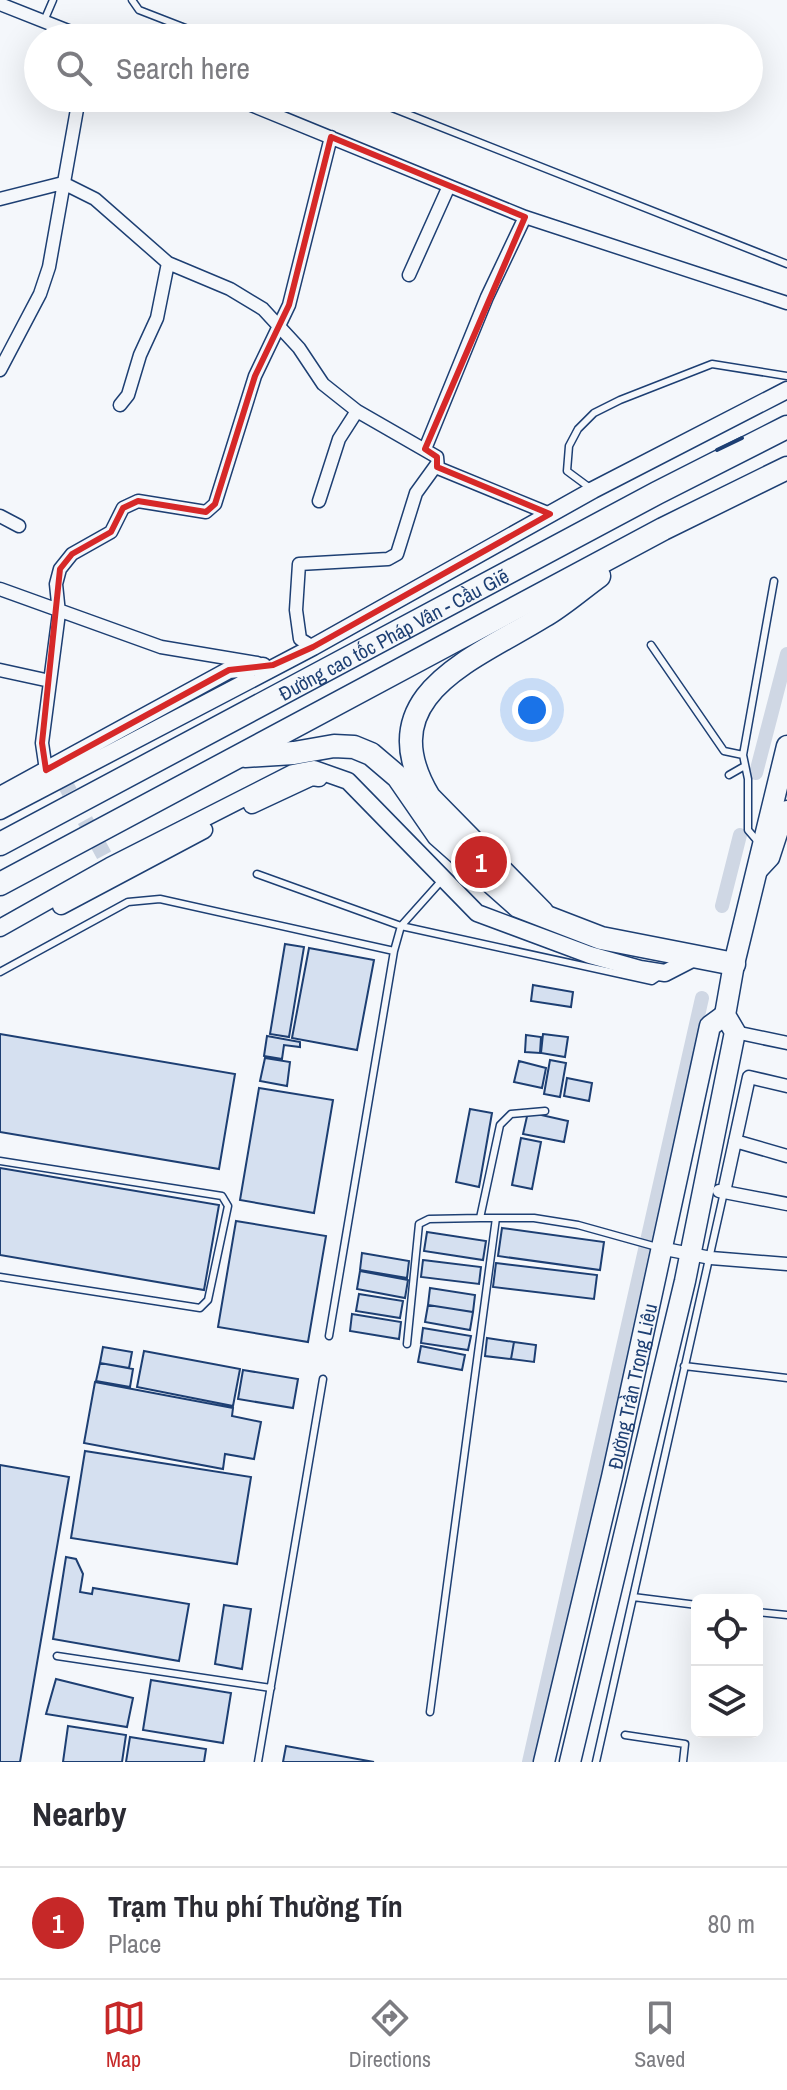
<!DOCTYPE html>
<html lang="en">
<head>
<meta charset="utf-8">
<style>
	:root { --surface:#fff; --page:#f2f2f3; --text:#2b2b33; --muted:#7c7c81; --line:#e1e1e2; --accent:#c62828 }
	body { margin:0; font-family:"Archivo Narrow",sans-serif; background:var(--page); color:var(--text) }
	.controls { position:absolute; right:24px; bottom:24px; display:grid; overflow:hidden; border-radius:12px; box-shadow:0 8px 32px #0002 }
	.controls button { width:72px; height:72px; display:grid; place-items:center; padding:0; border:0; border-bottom:2px solid var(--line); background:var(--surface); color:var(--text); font:40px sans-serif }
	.you { position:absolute; left:532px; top:710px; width:28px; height:28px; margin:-20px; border:6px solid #fff; border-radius:50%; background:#1a73e8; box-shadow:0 0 0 12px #1a73e833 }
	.badge { display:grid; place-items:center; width:52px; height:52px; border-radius:50%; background:var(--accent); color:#fff; font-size:26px; font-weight:700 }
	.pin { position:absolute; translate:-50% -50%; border:4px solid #fff; box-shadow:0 2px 8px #0006 }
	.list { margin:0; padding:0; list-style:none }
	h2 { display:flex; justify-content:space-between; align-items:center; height:104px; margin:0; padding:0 32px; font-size:34px }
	h2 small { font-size:26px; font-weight:400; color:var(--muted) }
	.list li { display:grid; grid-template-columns:52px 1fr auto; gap:24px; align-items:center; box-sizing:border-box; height:112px; padding:0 32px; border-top:2px solid var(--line) }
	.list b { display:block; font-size:30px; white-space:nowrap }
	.list p { margin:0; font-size:26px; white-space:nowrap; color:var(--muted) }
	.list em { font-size:26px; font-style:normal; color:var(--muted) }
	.icon { flex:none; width:44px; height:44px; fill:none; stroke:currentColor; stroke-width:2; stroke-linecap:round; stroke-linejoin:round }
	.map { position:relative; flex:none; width:787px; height:1762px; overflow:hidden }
	.search { position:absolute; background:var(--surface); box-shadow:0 8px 32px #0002; left:24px; right:24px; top:24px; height:88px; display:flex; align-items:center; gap:20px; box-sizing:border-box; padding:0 28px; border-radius:44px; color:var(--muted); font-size:30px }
	.sheet { height:216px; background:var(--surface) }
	nav { display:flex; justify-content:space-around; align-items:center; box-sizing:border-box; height:112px; border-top:2px solid var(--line); background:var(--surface); font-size:22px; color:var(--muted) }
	nav a { display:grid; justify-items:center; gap:4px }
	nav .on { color:var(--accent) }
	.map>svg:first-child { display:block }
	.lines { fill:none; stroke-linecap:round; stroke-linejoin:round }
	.canal { stroke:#cfd7e4; stroke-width:14 }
	.building { fill:#d5e0f0; stroke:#1d3f73; stroke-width:2 }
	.tertiary-tunnel { stroke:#c9d2e0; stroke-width:16; stroke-dasharray:16 8; stroke-linecap:butt }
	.service-casing { stroke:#1d3f73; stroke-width:9 }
	.minor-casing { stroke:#1d3f73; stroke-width:15 }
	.tertiary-casing { stroke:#1d3f73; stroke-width:19 }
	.primary-casing { stroke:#1d3f73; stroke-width:23 }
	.motorway-casing { stroke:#1d3f73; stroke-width:25 }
	.service { stroke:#f4f7fb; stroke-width:6 }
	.minor { stroke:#f4f7fb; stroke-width:12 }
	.tertiary { stroke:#f4f7fb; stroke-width:16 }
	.primary { stroke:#f4f7fb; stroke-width:20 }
	.motorway { stroke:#f4f7fb; stroke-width:22 }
	.wall { stroke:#1d3f73; stroke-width:4 }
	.marked { fill:none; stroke:#d62828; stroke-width:6; stroke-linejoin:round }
	.labels { text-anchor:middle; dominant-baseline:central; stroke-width:6; stroke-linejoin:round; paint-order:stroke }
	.street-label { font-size:20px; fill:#1d3f73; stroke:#f4f7fb }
</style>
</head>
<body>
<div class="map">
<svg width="787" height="1762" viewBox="0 0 787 1762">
	<rect width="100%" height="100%" fill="#f4f7fb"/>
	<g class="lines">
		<!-- canal -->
		<path class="canal" d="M756,773L787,654
			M722,906L740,835
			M529,1762L702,998"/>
	</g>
	<!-- building -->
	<path class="building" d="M285,944L304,947L289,1037L270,1034Z
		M309,948L374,960L357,1050L292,1038Z
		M533,985L573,992L571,1007L531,1001Z
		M0,1034L235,1074L219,1169L0,1132Z
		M543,1034L568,1037L565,1057L541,1053Z
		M526,1035L541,1037L540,1053L525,1052Z
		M267,1036L300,1042V1047L284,1045L282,1059L264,1056Z
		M265,1058L290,1062L287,1086L260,1081Z
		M550,1060L566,1063L560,1097L544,1094Z
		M519,1061L546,1068L542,1088L514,1082Z
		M567,1078L592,1083L589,1101L564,1096Z
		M259,1088L333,1100L314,1213L240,1200Z
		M470,1109L492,1113L479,1187L456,1182Z
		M528,1112L568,1121L564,1142L523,1134Z
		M521,1138L541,1142L532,1189L512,1185Z
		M0,1168L219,1205L204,1290L0,1255Z
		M236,1221L326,1236L308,1342L218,1327Z
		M502,1228L604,1242L600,1270L498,1256Z
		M427,1232L486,1241L483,1260L424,1251Z
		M362,1253L409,1261L407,1278L360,1270Z
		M423,1260L481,1267L479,1284L421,1277Z
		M496,1263L597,1275L594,1299L493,1287Z
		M360,1271L408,1280L405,1298L357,1289Z
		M430,1288L475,1295L473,1312L428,1305Z
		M359,1294L403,1301L400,1318L356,1311Z
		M428,1305L473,1312L470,1330L425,1322Z
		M352,1314L401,1322L399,1339L350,1331Z
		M423,1328L471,1336L468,1350L421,1343Z
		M487,1338L514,1342L511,1359L485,1356Z
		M514,1342L536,1345L534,1362L511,1359Z
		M421,1346L465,1355L462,1370L418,1362Z
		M103,1347L132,1352L129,1368L100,1363Z
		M144,1351L240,1369L233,1406L137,1387Z
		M100,1363L133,1369L130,1387L96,1381Z
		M243,1370L298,1379L293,1408L238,1399Z
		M95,1382L233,1408L232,1416L261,1422L254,1459L225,1454L223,1469L84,1443Z
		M85,1451L251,1477L237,1564L71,1538Z
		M0,1465L69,1477L20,1762H0Z
		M66,1557L76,1559L83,1574L80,1592L92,1594L93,1588L189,1604L179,1661L53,1639Z
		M224,1605L251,1609L242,1669L215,1664Z
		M56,1679L133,1698L127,1727L46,1714Z
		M151,1680L231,1693L223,1743L143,1730Z
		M68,1726L126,1735L122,1762H63Z
		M130,1737L206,1749L204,1762H126Z
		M286,1746L374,1762H283Z"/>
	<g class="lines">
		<!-- tertiary-tunnel -->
		<path class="tertiary-tunnel" d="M62,778L110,866"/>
		<!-- service casing -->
		<g class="service-casing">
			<path id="service" d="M132,0L139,10L211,38
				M44,21L53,0
				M367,98L787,264
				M590,488L567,471L569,446L578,429L594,413L620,400L712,364L787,376
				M651,645L724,751L743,755
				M729,775L743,767
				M760,844L748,830V779L743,755L774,581
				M257,874L401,926L652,981L661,975
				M394,951L401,926L443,879
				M0,972L128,902L160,899L394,951L329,1336
				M545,1111L511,1114L500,1125L480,1218H534L578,1225L657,1247
				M0,1161L222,1196L228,1206L208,1300L200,1308L0,1277
				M407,1344L419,1224L429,1219L480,1218
				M684,1366L787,1378
				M633,1597L697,1605
				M757,1612L787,1615
				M57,1656L271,1688
				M430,1712L496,1218
				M625,1735L685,1744L683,1762
				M258,1762L323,1379
				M596,1762L724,1192"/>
		</g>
		<!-- minor casing -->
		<g class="minor-casing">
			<path id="minor" d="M0,4L86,38
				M234,98L525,217L787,303
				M0,199L63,183L95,199L168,263L230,289L263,309L299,348L323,384L357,411L437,457L438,468L550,514
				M409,275L449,186
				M0,370L40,294L49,267L79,98
				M120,405L128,395L140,355L157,318L168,263
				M425,449L487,297L525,217
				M319,501L339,439L357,411
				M0,516L19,526
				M0,589L161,647L257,663
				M313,647L300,639L296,610L299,564L388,559L397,554L416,493L437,464
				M0,670L50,681
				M46,770L42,743L59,613L56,584L60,569L72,554L111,532L123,508L138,501L206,512L215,504L255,376L289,305L331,137
				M735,1032L787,1043
				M735,1141L787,1156
				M719,1191L787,1204
				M724,1192L749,1077L787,1086
				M660,1248L711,1258L787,1264"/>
		</g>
		<!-- tertiary casing -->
		<g class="tertiary-casing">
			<path id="tertiary" d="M0,795L229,670L263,666
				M252,805L312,777L319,778
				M0,811L313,647L593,490L787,390
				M757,873L771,858L787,809
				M61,906L204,830
				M0,928L110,866L293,773L314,769L348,781L477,913L590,955L640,969L665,973L698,956"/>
		</g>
		<!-- primary casing -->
		<g class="primary-casing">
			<g id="primary">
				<path id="s1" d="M544,1762L612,1477L710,1026L725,1015"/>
				<path d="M570,1762L685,1281L735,1032L725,1015L734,964L787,746"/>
			</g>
		</g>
		<!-- motorway casing -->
		<g class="motorway-casing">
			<g id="motorway">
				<path d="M245,756L294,753L334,746L354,747L371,754L398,777L438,835L518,906L601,938L734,964"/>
				<path id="s2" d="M0,844L657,493L787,427"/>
				<path d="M0,884L663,529L787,468"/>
				<path d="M542,912L429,797C368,695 475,659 544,616C563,605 581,589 599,576"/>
			</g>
		</g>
		<!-- service -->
		<use href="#service" class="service"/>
		<!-- minor -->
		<use href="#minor" class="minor"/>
		<!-- tertiary -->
		<use href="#tertiary" class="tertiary"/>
		<!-- primary -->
		<use href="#primary" class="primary"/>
		<!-- motorway -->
		<use href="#motorway" class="motorway"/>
		<!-- wall -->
		<path class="wall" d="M717,450L742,438"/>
	</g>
	<!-- marked area -->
	<path class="marked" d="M331,137L525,217L425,449L437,457V467L550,514L313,647L273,665L229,670L46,770L42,743L60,569L72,554L111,532L123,508L138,501L206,512L215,504L255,376L289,305Z"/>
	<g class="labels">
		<!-- street labels -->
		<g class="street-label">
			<text stroke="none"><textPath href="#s2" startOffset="446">Đường cao tốc Pháp Vân - Cầu Giẽ</textPath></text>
			<text stroke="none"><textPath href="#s1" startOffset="386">Đường Trần Trọng Liêu</textPath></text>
		</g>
	</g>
</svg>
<div class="controls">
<button><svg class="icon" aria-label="locate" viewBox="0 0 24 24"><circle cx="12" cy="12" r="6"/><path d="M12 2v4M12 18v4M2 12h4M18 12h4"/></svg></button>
<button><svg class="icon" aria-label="layers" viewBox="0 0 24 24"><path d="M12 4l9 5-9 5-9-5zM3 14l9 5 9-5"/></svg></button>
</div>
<div class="you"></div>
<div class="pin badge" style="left:481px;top:862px">1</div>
<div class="search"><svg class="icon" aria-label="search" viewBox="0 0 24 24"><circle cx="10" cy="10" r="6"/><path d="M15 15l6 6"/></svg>Search here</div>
</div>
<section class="sheet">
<h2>Nearby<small></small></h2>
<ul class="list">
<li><span class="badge">1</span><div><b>Trạm Thu phí Thường Tín</b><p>Place</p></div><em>80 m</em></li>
</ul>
</section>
<nav>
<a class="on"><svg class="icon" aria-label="map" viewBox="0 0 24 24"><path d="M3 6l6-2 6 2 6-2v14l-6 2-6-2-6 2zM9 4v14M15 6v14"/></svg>Map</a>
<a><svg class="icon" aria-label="directions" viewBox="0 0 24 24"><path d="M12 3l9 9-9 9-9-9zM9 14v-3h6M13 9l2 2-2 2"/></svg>Directions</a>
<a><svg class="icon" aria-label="saved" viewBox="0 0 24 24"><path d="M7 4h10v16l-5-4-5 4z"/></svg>Saved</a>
</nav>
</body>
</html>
